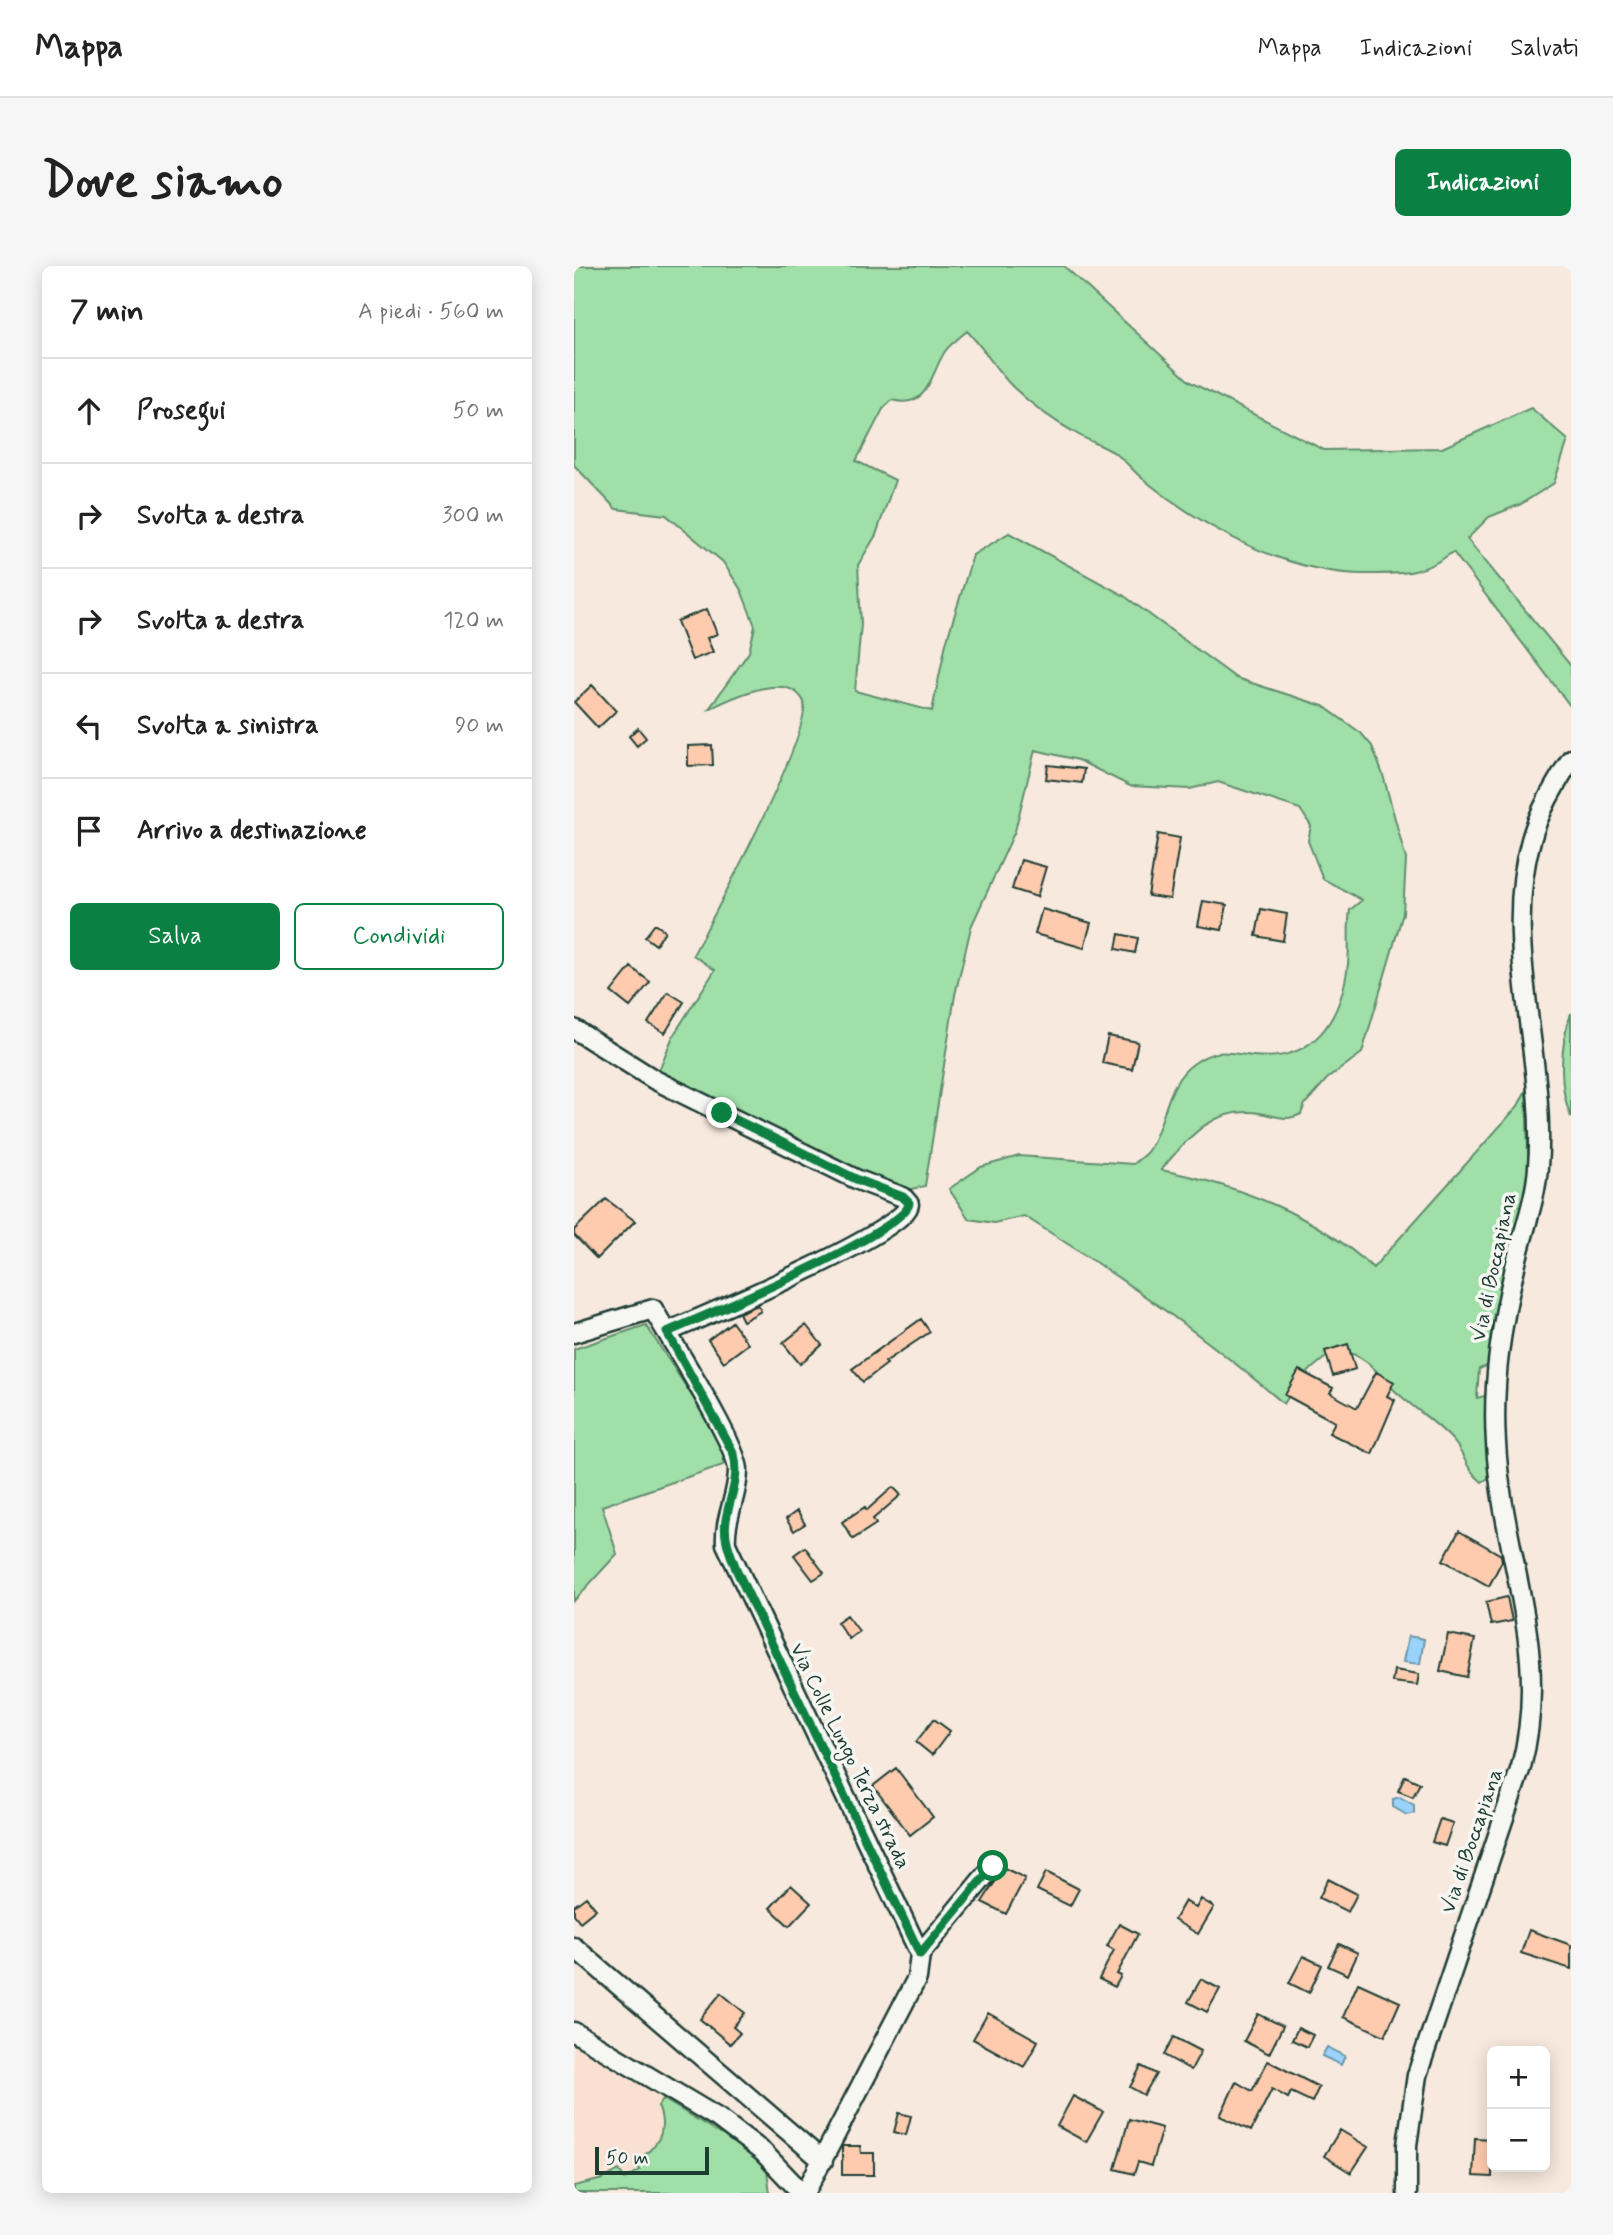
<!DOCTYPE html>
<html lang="it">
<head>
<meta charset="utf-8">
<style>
	:root { --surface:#fff; --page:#f6f6f6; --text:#222; --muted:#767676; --line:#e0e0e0; --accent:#0b8043 }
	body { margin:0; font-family:Mynerve,sans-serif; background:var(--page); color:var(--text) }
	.controls { position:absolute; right:21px; bottom:21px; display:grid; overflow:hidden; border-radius:10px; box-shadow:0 4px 18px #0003 }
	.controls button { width:63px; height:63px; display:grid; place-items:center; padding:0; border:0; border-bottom:2px solid var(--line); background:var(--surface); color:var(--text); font:35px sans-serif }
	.scale { position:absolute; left:21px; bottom:18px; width:114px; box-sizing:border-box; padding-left:7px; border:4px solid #1f3d34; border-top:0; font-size:19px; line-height:24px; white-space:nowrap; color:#1f3d34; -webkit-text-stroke:5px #f6f6f2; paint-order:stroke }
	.stop { position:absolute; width:21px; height:21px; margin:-16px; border:5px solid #0b8043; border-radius:50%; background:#fff }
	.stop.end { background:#0b8043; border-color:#fff; box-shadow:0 2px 7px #0008 }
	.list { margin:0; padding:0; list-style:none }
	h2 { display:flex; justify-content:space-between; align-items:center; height:91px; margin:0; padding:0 28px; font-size:30px }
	h2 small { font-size:23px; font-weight:400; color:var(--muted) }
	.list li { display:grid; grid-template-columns:46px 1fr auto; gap:21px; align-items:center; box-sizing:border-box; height:105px; padding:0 28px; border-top:2px solid var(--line) }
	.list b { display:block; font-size:26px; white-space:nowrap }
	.list em { font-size:23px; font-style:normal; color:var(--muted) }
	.actions { display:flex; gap:14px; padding:21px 28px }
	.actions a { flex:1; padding:16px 0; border:2px solid var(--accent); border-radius:10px; text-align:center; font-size:24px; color:var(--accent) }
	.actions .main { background:var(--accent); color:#fff }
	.icon { flex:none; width:38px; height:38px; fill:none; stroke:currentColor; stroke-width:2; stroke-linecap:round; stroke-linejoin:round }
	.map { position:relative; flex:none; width:997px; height:1927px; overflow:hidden; border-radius:10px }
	header { display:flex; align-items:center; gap:42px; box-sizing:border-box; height:98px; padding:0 35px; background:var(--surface); border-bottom:2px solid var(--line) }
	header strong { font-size:33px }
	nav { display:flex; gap:38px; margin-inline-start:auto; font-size:24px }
	.intro { display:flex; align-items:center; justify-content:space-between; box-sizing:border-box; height:168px; padding:0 42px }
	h1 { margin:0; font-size:49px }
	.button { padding:18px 32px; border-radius:10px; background:var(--accent); color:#fff; font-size:24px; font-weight:700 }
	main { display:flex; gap:42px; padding:0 42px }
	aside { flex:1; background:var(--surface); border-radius:10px; box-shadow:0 4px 18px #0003 }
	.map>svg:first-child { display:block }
	.built { fill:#fae0d0 }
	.green { fill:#a0dfa8; stroke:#608e6e; stroke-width:2 }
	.water { fill:#9ad2f9; stroke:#6996aa; stroke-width:2 }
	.building { fill:#fecbae; stroke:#1f3d34; stroke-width:2 }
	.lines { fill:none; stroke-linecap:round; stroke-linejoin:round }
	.minor-casing { stroke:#1f3d34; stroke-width:23 }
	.minor { stroke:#f6f6f2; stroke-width:18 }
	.route { stroke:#0b8043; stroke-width:9 }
	.labels { text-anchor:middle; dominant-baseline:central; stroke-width:7; stroke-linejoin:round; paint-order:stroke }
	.street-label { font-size:21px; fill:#1f3d34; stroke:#f6f6f2 }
</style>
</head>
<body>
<header>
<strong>Mappa</strong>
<nav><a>Mappa</a><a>Indicazioni</a><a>Salvati</a></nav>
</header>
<div class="intro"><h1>Dove siamo</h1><a class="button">Indicazioni</a></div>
<main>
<aside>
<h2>7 min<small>A piedi · 560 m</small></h2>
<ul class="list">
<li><svg class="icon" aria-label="ahead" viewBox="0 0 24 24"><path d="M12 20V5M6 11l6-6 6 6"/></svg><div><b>Prosegui</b></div><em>50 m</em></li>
<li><svg class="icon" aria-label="right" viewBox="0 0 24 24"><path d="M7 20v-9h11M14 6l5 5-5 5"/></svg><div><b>Svolta a destra</b></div><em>300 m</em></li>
<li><svg class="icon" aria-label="right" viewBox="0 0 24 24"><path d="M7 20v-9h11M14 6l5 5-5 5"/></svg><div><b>Svolta a destra</b></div><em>120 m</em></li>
<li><svg class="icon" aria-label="left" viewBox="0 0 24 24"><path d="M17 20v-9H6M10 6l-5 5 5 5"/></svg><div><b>Svolta a sinistra</b></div><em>90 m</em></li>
<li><svg class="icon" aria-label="arrive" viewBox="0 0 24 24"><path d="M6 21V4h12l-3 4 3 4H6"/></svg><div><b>Arrivo a destinazione</b></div></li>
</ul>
<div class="actions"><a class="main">Salva</a><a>Condividi</a></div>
</aside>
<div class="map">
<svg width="997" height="1927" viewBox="0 0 997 1927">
	<rect width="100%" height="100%" fill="#f8e9de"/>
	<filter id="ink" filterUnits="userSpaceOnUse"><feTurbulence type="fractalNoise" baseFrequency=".0143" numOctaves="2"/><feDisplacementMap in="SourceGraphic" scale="14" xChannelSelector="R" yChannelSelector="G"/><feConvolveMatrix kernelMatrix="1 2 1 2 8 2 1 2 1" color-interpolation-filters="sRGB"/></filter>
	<g filter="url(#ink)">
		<!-- built -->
		<path class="built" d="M0,1754L103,1814L84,1840L89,1851L86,1874L79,1884L61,1896L66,1904L51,1913L45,1905L29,1913L0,1920Z"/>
		<!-- green -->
		<path class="green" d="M0,0H490L616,116L750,184L868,182L957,142L994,174L980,217L947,238L915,251L893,273L997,400V441L879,286C849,308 831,308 795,308C714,309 631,263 569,213C560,206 552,195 542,188C529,179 513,175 500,166C480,155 457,138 440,122C422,105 411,83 393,65C386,71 378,77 372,84C356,106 356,145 318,134L309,143L282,195L321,214L302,269L284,299L287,358L281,425L358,445L372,377L399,289L435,267L549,329L662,412L749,440L787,467L798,480L809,509L832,593L829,647L788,787L753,813L731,838L727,848C711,856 703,850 686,847C639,840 615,871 587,904C663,919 742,949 799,1002L944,840L952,824L955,918L919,1062L916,1099L905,1103L903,1132L914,1129L916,1211L908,1216C891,1202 892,1192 881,1177C866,1159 845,1146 828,1131C800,1108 805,1097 765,1082C741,1098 724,1113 710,1138C629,1068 541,1007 450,950L420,957L395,953L375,923L407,901L445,890L559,898C564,893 572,889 575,883C592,857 591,818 619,798C642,781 653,787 679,790C740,797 767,754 774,698C776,680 773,663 776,644L788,634L749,613L734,575L737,560L726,543L644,516L616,523L556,520L504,494L461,484L441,565L397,661L381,729L351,920L320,927L81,814L99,770L141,704L119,689C137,655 243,458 229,434C212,404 156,433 135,443L175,386L181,360L167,324L149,296L92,249L42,243L0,199Z
			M997,747V851C984,820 986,779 997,747Z
			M72,1059L151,1181L149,1199L28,1240L43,1288L0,1335V1083Z
			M89,1833L183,1890L193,1905L196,1927H0V1920L29,1913L45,1904L51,1913L66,1904L61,1896C83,1881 95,1867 84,1840Z"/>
		<!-- water -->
		<path class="water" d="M834,1370L850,1373L846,1398L829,1396Z
			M826,1531L840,1539V1547L833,1549L819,1541V1533Z
			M753,1781L771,1790L767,1799L748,1790Z"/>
		<!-- building -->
		<path class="building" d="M133,343L143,368L133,372L139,386L118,394L103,355Z
			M18,419L42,445L24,462L0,436Z
			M64,462L72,472L63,480L55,470Z
			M138,479L139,499L114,500V480Z
			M474,499L510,503L508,517L472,513Z
			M584,568L606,572L596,633L574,630Z
			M447,594L472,601L463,631L438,623Z
			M629,635L653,639L648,664L624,660Z
			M468,643L517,657L510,682L461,668Z
			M687,643L713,648L709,675L682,670Z
			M81,658L91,665L82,679L71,671Z
			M545,668L564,672L561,687L542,683Z
			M57,701L76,716L56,741L37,726Z
			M94,726L110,736L91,767L74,757Z
			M534,770L564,776L558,803L528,797Z
			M32,933L61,955L23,993L0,969V964Z
			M184,1039L187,1045L169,1055L165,1047Z
			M347,1053L356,1066L311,1096L313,1098L289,1116L278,1103Z
			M158,1056L174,1078L150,1096L134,1074Z
			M232,1059L248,1079L226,1098L209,1077Z
			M774,1078L781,1103L759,1110L751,1085Z
			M725,1104L759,1122L756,1127L783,1142L802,1106L820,1116L813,1130L821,1134L798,1188L755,1167L761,1156L711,1129Z
			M319,1221L327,1229L299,1253L302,1258L279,1273L268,1256L291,1241L293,1244Z
			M223,1245L231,1258L220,1265L212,1253Z
			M885,1265L927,1289L928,1295L915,1320L869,1294Z
			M231,1281L250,1307L239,1314L220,1289Z
			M933,1331L938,1355L917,1359L912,1336Z
			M273,1349L285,1365L275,1373L263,1356Z
			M874,1368L901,1373L893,1411L866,1405Z
			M820,1404L845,1408L843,1419L818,1416Z
			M360,1453L376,1465L358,1489L342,1476Z
			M322,1502L359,1551L336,1569L299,1520Z
			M831,1510L846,1517L839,1531L824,1525Z
			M866,1553L879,1557L871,1580L858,1576Z
			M430,1602L451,1612L432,1648L408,1636Z
			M472,1606L505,1623L496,1640L463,1624Z
			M754,1613L783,1628L774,1646L745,1632Z
			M217,1619L237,1637L215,1660L196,1642Z
			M12,1631L22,1643L6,1656L0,1648V1640Z
			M627,1633L640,1641L624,1668L600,1654L611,1635L622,1642Z
			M545,1658L564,1668L543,1708L547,1710L541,1721L525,1713L540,1684L533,1680Z
			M955,1664L997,1679V1703L947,1687Z
			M765,1678L784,1687L774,1709L754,1700Z
			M729,1690L748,1699L735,1727L715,1717Z
			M627,1713L646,1723L633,1746L614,1736Z
			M784,1717L826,1736L811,1770L769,1751Z
			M147,1727L171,1747L159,1761L166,1767L156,1778L126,1753Z
			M414,1747L464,1775L450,1801L399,1773Z
			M684,1748L709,1760L695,1788L670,1775Z
			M724,1762L739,1769L733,1781L718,1774Z
			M600,1771L627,1785L617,1804L590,1789Z
			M694,1795L745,1821L738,1836L717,1826L714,1832L698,1823L677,1865L646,1850L662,1816L678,1825Z
			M567,1800L582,1808L570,1829L556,1821Z
			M499,1830L529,1846L512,1876L483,1860Z
			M325,1847L337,1850L332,1869L320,1866Z
			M555,1853L588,1862L577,1900L564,1896L560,1908L541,1903Z
			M766,1864L794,1881L777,1907L750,1890Z
			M901,1872L918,1873V1911L899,1910Z
			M268,1880H286L287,1887H300V1909H268Z"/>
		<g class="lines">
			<!-- minor casing -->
			<g class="minor-casing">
				<path id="minor" d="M0,763L81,814L284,914L329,931L335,938C335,965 126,1052 93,1066
					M0,1067L79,1043C95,1071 164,1180 164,1204C164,1230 150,1252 152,1278L346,1688L343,1712L231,1927
					M0,1681L249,1895
					M346,1688L419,1600
					M0,1766L144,1852L189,1886L228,1927
					M833,1927V1879L843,1809L947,1501C978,1384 928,1291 922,1177C918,1114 928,1054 943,993C950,963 962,932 964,901C973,794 927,678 957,574C965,545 981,519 997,493"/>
			</g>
			<!-- minor -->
			<use href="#minor" class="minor"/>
		</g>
	</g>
	<g class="lines" filter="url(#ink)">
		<!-- route -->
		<path class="route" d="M148,847L284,914L329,931L335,937C335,965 126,1052 93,1066L160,1188C166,1213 156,1229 152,1254C149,1271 156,1286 162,1303L346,1688L419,1600"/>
	</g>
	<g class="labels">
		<!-- street labels -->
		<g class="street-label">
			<text transform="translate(920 1001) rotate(-78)">Via di Boccapiana</text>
			<text transform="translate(276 1490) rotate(64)">Via Colle Lungo Terza strada</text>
			<text transform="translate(898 1575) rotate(-71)">Via di Boccapiana</text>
		</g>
	</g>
</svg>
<div class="controls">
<button>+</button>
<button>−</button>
</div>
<div class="scale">50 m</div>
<div class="stop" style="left:419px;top:1600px"></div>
<div class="stop end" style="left:148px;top:847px"></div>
</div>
</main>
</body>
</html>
